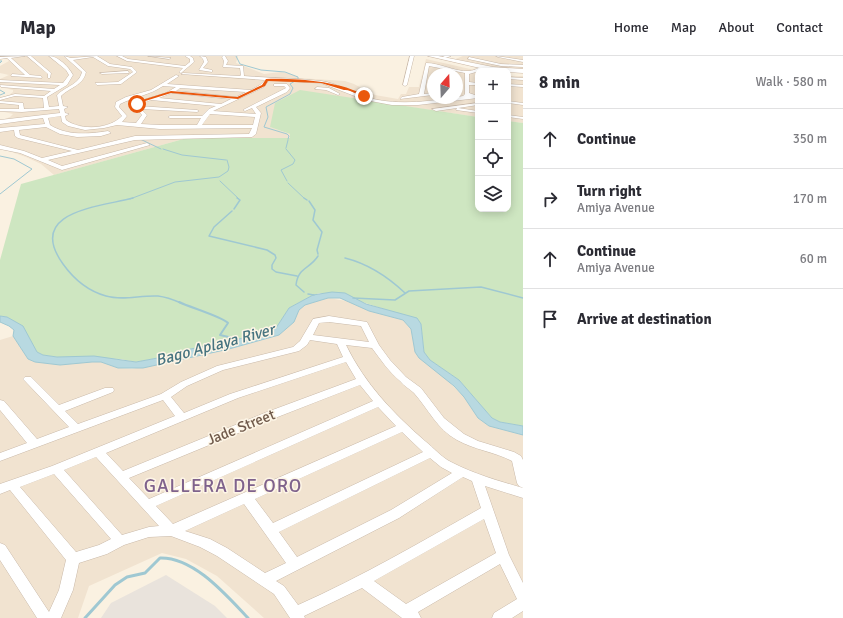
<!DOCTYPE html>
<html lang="en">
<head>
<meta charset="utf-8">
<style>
	:root { --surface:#fff; --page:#f2f2f3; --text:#2b2b33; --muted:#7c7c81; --line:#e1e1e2 }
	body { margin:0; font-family:Signika,sans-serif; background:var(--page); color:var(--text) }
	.controls { position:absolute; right:12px; top:12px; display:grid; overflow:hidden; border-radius:8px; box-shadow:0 2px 10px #0003 }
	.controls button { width:36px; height:36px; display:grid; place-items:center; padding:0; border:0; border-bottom:1px solid var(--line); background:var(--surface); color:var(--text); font:20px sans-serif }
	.compass { position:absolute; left:427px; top:12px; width:36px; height:36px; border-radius:50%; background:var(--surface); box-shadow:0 2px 10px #0003; rotate:19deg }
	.stop { position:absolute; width:12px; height:12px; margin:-9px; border:3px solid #ea580c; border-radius:50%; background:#fff }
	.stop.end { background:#ea580c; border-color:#fff; box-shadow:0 1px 4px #0008 }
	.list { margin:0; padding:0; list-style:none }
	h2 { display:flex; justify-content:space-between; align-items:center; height:52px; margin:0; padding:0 16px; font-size:17px }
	h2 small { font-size:13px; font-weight:400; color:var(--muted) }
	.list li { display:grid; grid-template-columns:26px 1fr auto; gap:12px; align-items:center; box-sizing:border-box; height:60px; padding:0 16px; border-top:1px solid var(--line) }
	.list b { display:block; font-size:15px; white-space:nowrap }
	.list p { margin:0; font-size:13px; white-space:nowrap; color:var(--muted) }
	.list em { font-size:13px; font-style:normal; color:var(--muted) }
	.icon { flex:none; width:22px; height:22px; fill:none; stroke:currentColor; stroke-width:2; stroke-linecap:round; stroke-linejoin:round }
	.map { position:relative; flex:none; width:523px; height:562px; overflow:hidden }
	header { display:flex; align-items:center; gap:24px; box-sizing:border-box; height:56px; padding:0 20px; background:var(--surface); border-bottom:1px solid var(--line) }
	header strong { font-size:19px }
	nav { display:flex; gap:22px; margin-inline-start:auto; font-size:14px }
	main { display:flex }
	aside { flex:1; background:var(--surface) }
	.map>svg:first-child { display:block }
	.residential { fill:#f1e3d0; fill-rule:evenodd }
	.industrial { fill:#e9e3dc }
	.green { fill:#cee6c1 }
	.water { fill:#b8d9e1; stroke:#9fc8d2 }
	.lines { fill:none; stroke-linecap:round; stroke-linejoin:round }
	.stream-far3 { stroke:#9fc8d2; stroke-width:1 }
	.stream-far2 { stroke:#9fc8d2; stroke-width:1.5 }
	.stream-far1 { stroke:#9fc8d2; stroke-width:2 }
	.stream { stroke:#9fc8d2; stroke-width:3 }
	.street-casing { stroke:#c9b9a9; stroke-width:1 }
	.secondary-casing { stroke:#cebba9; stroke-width:1 }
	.street { fill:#fff; fill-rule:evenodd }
	.secondary { fill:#fff; fill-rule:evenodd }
	.route { fill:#ea580c }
	.labels { text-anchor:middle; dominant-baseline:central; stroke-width:3; stroke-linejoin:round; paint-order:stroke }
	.street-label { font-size:15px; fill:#6f594a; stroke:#fdf5e6 }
	.water-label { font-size:16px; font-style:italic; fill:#477480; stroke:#fdf5e6 }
	.near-neighbourhood-label { font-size:19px; letter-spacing:1px; fill:#7f628c; stroke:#fdf5e6 }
</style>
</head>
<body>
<header>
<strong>Map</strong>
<nav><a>Home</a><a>Map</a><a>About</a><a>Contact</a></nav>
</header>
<main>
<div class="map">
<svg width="523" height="562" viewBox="0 0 523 562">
	<rect width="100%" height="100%" fill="#faf1e1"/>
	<!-- residential -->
	<path class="residential" d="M0,0H238L236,7L264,18L281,16L291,18L299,22L345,25L354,28L375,39L398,43L401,38H406L409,31H419L426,3L479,15L478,61L382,47L270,71L290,78L291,82H187L54,119L41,108L26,101L0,92V65L10,61L13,58L0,55V41L9,39L13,36V34L0,31V23L9,19L0,17V10L9,5L7,3H0ZM433,18H457V42H433Z
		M463,0H523V15L494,12L453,4Z
		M508,20H523V67L508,65Z
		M328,242L347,245L369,255L403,264L411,273L413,282L445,322L464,341L478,362L489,370L523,379V562H264L217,520L186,503L162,497L89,530L78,562H0V284L13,280L28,303L35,306L60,309L91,306H101L118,312L132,313L229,293L279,279L294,266L299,254L305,249Z"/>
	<!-- industrial -->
	<path class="industrial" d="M166,519L215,550L227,562H101L111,547Z"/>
	<!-- green -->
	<path class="green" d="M300,34L478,61V153H508V65L523,67V370L500,366L492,362L459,324L430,304L424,296L421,268L384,253L359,245L320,237L313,239L289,252L276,272L268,276L218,288L185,294L163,301L136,306L120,303L57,301L43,299L37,296L22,270L7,261L0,260V204L21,128L187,82H290V78L270,71L275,47Z"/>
	<!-- water -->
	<path class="water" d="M332,236L345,237L366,248L417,262L421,268L424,296L430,304L459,324L492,362L500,366L523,370V379L489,370L478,362L464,341L454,330L419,302L415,296L411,273L403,264L369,255L340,242H328L305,249L299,254L294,266L279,279L229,293L143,312H118L101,306H92L60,309L35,306L28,303L13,280L14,274L9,270L0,266V260L7,261L23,270L37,296L43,299L57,301L94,300L136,306L163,301L185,294L218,288L268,276L276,272L289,252L313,239Z"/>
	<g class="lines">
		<!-- stream-far3 -->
		<path class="stream-far3" d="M236,0L240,8L261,14L285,16L298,21V23
			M0,5H2L0,7
			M0,34L5,37L0,39
			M140,83L161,93
			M288,83L289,80L287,78L264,71L268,61L266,51L290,38L293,32L290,28L295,25
			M286,92L288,84
			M163,93L182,99L226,104
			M286,93L295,104L293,108L281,114L287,125
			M0,100L14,103L32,113L0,138
			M220,125L239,143
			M288,127L305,143
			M130,143L175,126L219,121L228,115L229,111L227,104"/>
		<!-- stream-far2 -->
		<path class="stream-far2" d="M133,142C100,151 25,155 63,208C73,222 88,235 106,240C123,245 140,239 158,240C166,241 174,244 181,247
			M304,142L307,144
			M309,145L315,154L313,164L322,176L317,194L318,198
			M234,153L240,144L237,142
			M232,155L214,171L209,180L267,194L275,199L276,202L272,209V213L276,216L297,220
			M345,202C369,208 387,220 405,237
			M304,236L296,229C298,211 310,213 318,200
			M308,238L314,239
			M353,242L395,244L409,235L481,231L523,242"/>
		<!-- stream-far1 -->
		<path class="stream-far1" d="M179,246C189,251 223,261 228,267L220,279L237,283"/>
		<!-- stream -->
		<path class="stream" d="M85,562L115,529L127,521L145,517L160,502C194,501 226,539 248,562"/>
		<!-- street casing -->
		<g class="street-casing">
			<path id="street" d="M25,0L11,2L30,19L41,20L42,22L11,20L12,18L25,19L7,2L0,3V1Z
				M27,0H31L51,17L50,22H48V18Z
				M49,0C58,0 69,11 73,19L67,29L47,41L49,51L59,50L57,39C66,30 79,29 82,16L64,0L71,2L97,0L110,8L132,11L137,16L121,28L97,29L95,27L118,26L133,16L130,13L108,10L93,1L73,4L86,16C83,30 70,31 61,40L63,50L68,51L64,53L65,57L69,58L65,60L66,64C81,75 110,73 122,60L115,51L116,46L126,41L151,34L176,19L179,20L167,28L251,34L260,29L265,24L181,18L183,17L240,20L241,19L240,12L223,11L224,5L222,1L223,0H225L228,5L226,9L243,10L244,20C269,22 295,22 321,25C338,27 353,38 369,42C400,50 433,45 463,40L465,38V17L429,10L424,38L433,37V39L400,43L402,41L419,38L426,7C440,7 455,16 469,15C476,15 481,8 490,12L469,18V26L478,27V29H469V37L478,40V42L418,49H392L365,44L321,27L269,24L264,31L213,55L256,58L252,52L245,55L243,54L286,32L284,30H274V28H287L290,32L287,36L256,51L261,57L256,78L252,81L135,84L48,104L62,110L147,87L150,89L62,114L20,97L0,93V89L24,95L42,102L72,95L18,82L15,80L14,74L0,76V72L45,68L43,62L0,68V64L60,57L59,53L22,56L0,55V53H19V49L0,47V45L23,47L24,53L44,52L43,42L15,40L0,44V42L15,38L44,40L51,35L1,31L0,29L54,33L60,29L0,26V24L63,27L69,19L66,14ZM163,30L176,31L166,37L136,46L134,50L142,59L136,67L122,66L127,60L119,51L120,48C134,41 150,39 163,30ZM180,32L246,36L236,41L176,35ZM172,37L231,43L221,48L159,42ZM151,44L216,50L209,53L202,60H170L168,61L170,62H201L197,69H160L141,68L147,59L141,53L197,56L199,55L197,54L139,50L140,48ZM210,58L255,61L253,69H202ZM61,60L62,66L68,70L85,74L104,72L117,69L160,73L252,72L249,78L135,80L78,94L20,79L19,74L46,71L60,78L77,81L101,80L111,77L108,75C88,78 68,80 50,69L48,62Z
				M117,0H122L128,3L185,10L190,6V3L185,0H190L193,2L194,6L181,17L179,16L183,12L127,5Z
				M148,0L171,2L169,3Z
				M200,0L206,1L208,6L203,12L212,14V16L199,14L204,6L203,3Z
				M410,0H414L407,29L405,30L403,29Z
				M445,0H451L442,3L440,2Z
				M496,0L523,4V6L498,1Z
				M469,1L501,8L523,9V11L501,10L468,3Z
				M128,15L129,17L102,18L100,17Z
				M508,21L523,22V24L508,23Z
				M508,28L523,29V31L508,30Z
				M317,31L329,32L340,38L338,39L326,34L315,33Z
				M508,45L523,47V49L508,47Z
				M478,47V49L458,52L478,55V57L456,54L457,52L436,55L432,53Z
				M508,59L523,61V63L508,61Z
				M329,260L367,266L379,289L390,304L406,321L421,332L444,362L464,378L478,385L514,396L521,400L523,404V432L519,430L517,427L512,405C495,396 475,394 457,384C437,373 429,354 414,337C410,333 404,330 400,325C389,316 381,304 372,292L346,289C365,328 393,357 425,385C434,392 441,401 451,406C474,418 499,425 523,432V442L485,430L509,499L523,527V555L512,562H492L494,557L517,543L500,508L418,556L421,562H402L362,532L304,560L305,562H290L274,538L217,500L200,491L171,480L149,481L124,489L107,498L79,507L73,534L61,562H37L0,504V487L5,489L49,556L59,534L66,504L10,434L0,438V428L52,410L175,360L163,344L0,405V397L27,387L0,354V344L4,345L37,383L69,371L25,325L23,323L25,321H31L59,349L105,332H113L114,334L113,336L65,355L78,368L161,338L181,326L217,310L293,291L300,285L313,263ZM329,266L361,270L369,286L313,279L319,267ZM310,284L337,288L343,301L230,338L184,357L171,341L187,330L223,314L299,295L307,289ZM346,306L356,323L267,356L123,415L106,397L238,342ZM360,329L373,345L149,443L129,422L275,362ZM378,351L396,370L173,468L156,450ZM402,376L423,396L273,467L255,443ZM96,401L159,470L149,471L122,479L64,414ZM430,402L441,411L452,417L391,454L297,501L279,476ZM54,418L111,483L99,489L76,496L20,431ZM463,421L472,425L481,452C421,486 361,521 298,549L284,530L276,525L399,462ZM244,448L286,507L265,517L227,492L210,483L185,475ZM484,463L496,497L406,548L374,525Z"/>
		</g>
		<!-- secondary casing -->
		<g class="secondary-casing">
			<path id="secondary" d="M428,0H438L493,11L523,13V17L493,15Z"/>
		</g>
		<!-- street -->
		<use href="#street" class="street"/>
		<!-- secondary -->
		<use href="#secondary" class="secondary"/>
	</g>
	<!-- route -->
	<path class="route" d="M266,23C294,22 342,25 365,40C358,41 352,33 344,34L321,27L268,25L265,30L238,43L171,37L142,46L138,49L135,48L139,45L171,35L237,41L262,29Z"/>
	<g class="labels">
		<!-- street labels -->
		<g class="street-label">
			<text transform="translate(241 371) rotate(-22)">Jade Street</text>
		</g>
		<!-- water labels -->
		<g class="water-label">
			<text transform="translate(215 289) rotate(-15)">Bago Aplaya River</text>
		</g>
		<!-- near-neighbourhood labels -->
		<g class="near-neighbourhood-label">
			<text x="223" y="430">GALLERA DE ORO</text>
		</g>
	</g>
</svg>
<div class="controls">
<button>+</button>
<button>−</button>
<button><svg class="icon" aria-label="locate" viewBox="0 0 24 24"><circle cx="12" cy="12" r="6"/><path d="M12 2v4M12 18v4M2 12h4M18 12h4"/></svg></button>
<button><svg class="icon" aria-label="layers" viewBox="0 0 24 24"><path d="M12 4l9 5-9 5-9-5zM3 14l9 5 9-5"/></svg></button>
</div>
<svg class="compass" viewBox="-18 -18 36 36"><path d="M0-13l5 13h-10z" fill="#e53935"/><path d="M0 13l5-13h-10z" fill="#7c7c81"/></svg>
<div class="stop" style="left:137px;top:48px"></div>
<div class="stop end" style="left:364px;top:40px"></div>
</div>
<aside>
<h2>8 min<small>Walk · 580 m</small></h2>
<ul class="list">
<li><svg class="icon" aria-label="ahead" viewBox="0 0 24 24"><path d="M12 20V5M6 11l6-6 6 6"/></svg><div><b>Continue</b></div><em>350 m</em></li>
<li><svg class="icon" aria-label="right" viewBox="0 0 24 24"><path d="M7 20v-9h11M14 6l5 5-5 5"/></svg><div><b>Turn right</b><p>Amiya Avenue</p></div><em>170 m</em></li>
<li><svg class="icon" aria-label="ahead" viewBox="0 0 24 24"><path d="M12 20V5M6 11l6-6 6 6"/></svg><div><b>Continue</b><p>Amiya Avenue</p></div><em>60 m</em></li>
<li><svg class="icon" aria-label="arrive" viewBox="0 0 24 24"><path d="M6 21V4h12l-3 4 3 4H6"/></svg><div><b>Arrive at destination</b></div></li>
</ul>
</aside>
</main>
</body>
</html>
